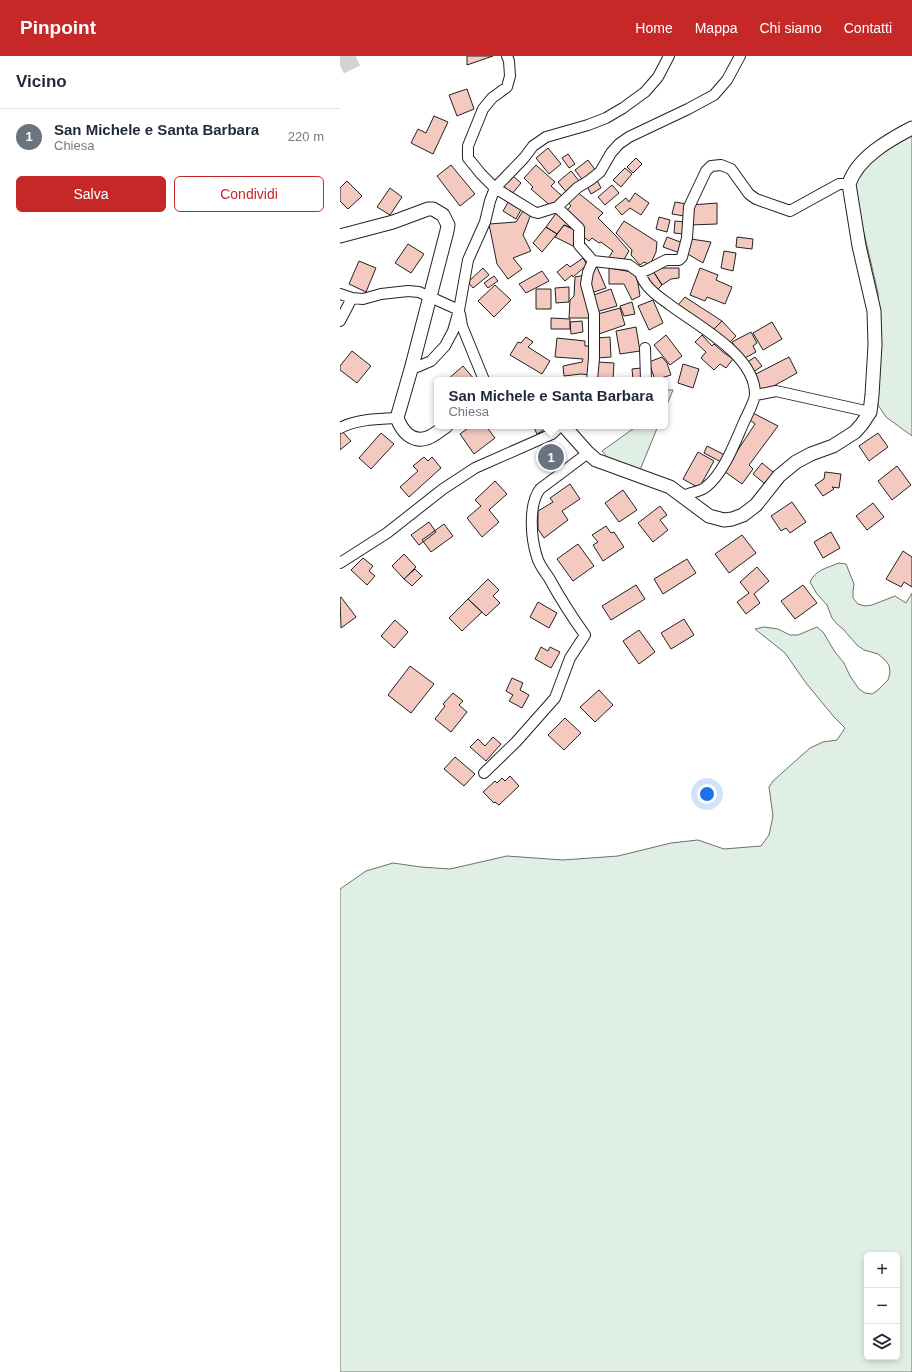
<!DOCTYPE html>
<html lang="it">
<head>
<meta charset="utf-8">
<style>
	:root { --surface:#fff; --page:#f2f2f3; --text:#1f2937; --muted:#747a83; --line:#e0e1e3; --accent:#c62828 }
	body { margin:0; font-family:Helvetica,sans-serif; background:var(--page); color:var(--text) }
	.controls { position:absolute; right:12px; bottom:12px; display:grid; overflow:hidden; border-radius:6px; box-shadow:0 2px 6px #0003 }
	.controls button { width:36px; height:36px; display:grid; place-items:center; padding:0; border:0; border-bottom:1px solid var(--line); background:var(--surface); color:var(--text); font:20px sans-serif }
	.you { position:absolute; left:367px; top:738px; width:14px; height:14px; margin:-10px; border:3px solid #fff; border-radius:50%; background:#1a73e8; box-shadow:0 0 0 6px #1a73e833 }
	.badge { display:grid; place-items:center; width:26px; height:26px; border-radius:50%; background:var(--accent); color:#fff; font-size:13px; font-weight:700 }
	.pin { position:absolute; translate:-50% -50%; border:2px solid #fff; box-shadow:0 1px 4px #0006 }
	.popup { position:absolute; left:94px; top:321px; width:234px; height:52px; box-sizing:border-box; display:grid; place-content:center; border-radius:6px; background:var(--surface); filter:drop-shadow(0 1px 3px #0005); font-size:13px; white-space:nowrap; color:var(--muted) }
	.popup b { font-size:15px; color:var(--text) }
	.popup::after { content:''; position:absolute; left:50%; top:100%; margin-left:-8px; border:8px solid transparent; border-top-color:var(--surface) }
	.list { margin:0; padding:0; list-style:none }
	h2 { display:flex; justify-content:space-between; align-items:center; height:52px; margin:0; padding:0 16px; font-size:17px }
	h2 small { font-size:13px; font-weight:400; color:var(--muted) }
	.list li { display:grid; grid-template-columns:26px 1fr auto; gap:12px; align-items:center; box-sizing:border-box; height:56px; padding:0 16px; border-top:1px solid var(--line) }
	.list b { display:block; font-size:15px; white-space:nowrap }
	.list p { margin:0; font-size:13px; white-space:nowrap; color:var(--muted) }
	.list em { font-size:13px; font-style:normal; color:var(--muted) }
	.actions { display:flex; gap:8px; padding:12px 16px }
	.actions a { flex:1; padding:9px 0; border:1px solid var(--accent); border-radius:6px; text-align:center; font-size:14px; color:var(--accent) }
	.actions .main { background:var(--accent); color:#fff }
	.icon { flex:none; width:22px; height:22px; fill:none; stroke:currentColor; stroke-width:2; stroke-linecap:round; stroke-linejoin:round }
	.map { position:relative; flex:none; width:572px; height:1316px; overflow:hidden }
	header { display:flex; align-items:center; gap:24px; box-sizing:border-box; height:56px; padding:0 20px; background:var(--accent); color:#fff }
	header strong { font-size:19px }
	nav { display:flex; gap:22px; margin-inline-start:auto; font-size:14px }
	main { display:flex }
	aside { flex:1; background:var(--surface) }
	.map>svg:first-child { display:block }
	.green { fill:#e0efe3; stroke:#6f6f6f; fill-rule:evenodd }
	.building { fill:#f3c9c0; stroke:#222 }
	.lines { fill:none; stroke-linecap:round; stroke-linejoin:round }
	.motorway-tunnel { stroke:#d3d3d3; stroke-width:18; stroke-dasharray:18 9; stroke-linecap:butt }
	.minor-casing { stroke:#222; stroke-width:12 }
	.tertiary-casing { stroke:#222; stroke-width:15 }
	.minor { stroke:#fff; stroke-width:10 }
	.tertiary { stroke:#fff; stroke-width:13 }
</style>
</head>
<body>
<header>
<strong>Pinpoint</strong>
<nav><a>Home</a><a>Mappa</a><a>Chi siamo</a><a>Contatti</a></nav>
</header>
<main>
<aside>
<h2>Vicino<small></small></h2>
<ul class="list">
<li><span class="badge" style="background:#6b7280">1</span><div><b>San Michele e Santa Barbara</b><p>Chiesa</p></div><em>220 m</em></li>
</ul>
<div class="actions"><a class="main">Salva</a><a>Condividi</a></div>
</aside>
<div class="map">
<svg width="572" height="1316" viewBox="0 0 572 1316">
	<rect width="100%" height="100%" fill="#fff"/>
	<!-- green -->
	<path class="green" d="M572,75V380L546,361L538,349L537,339L541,284L538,237L514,134L516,121L527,108Z
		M325,334H333L325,353Z
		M297,370H318L300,414L269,403L262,395Z
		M499,507L506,508L514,528L513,535V542L518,548L525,550L532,549L555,540L566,547L572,537V1316H0V833L26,815L53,807L81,811L110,813L167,800L223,804L278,800L331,787L358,784L384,793L421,790L429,779L433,760L429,731L433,725L470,692L483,686L497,684L505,672L494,661L466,627L445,597L415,573L424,571L438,573L450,579H458L477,571L483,576L495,596L504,607L510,620L519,633L525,637L532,638L538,634L548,624L550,617L549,609L544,603L538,598L524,594L517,589L503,573L497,568L492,562L487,549L477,538L470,526C475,514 487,512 499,507ZM527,1199H557V1301H527Z"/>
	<!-- building -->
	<path class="building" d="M127,0H153L127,9Z
		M127,33L134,53L117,60L109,39Z
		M94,60L108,66L93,98L71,87L78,73L86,77Z
		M208,92L221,108L209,118L196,102Z
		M228,98L235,108L229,112L222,102Z
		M296,102L302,108L293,117L287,111Z
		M248,104L256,115L243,125L235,114Z
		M111,109L135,138L120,150L97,120Z
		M196,109L215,126L211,130L222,140L212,151L191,133L193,131L184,122Z
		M285,112L292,118L281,131L273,124Z
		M231,115L240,126L227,137L218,126Z
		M172,119L181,127L172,138L163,130Z
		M257,124L261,132L251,138L247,130Z
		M7,125L22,140L8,153L0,145V132Z
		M272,129L279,137L265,149L258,141Z
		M50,132L62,141L50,159L37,151Z
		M236,135L263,157L258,162L276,180L289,195L283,205L267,204L273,195L261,186L259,187L252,182L249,185L241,179L245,172L227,154L231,150L226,143Z
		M295,137L309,147L301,159L290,152L282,159L275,151L286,142L289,146Z
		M170,143L183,150L176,163L163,155Z
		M335,146L347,148L344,160L332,158Z
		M377,147V168L350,169L351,149Z
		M183,155L191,158L183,179L191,195L173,202L182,213L168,223L157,208L149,168L176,166Z
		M217,156L234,173L224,169L217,178L206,171Z
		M319,161L330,164L327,176L316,173Z
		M284,165L317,186L316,196L310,209L304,206L300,209L291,199L292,194L276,177Z
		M335,165L345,166L344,178L334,177Z
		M224,169L237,175L235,191L215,181Z
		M206,171L217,178L202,196L193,187Z
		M327,181L343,187L340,197L323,191Z
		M397,181L413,183L412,193L396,191Z
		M351,183L371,186L363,207L346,197Z
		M68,188L84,198L71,217L55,207Z
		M384,195L396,197L393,215L381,212Z
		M243,202L247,209L233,221L232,219L225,225L217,216L227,208L230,211Z
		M19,205L36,212L26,236L9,228Z
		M252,211H257L266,232L251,237L248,224Z
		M143,212L149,219L133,232L128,226Z
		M269,212L292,216L297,221L300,240L292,244L284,228H269Z
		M316,212H339V222L331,223L322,229L313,215Z
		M360,212L378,219L376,224L392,231L385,248L367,241L365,245L350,239Z
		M202,215L209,225L186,237L179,228Z
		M313,215L322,229L316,235L304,221Z
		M245,219L250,262H229L230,244L234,240L235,221Z
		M154,220L158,225L148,232L144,227Z
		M155,229L171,244L154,261L138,245Z
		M229,231V246L216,247L215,232Z
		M196,233H211V253H196Z
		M271,233L277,250L256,256L251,240Z
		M345,241L382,265L372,275L337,250Z
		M313,244L323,267L309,274L298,250Z
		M292,246L295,258L284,260L280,250Z
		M280,252L285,269L259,278L258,258Z
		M211,262L230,263V273H211Z
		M242,265L243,276L231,278L230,266Z
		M382,265L396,280L388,288L372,275Z
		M432,266L442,283L423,294L413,277Z
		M296,271L300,295L280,298L276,275Z
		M411,276L417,287L413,290L416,296L403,303L392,286Z
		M326,279L342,300L330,309L314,289Z
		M362,279L372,290L374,288L383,296L393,303L386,312L380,308L374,314L361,302L366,296L355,286Z
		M186,281L193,286L188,291L210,305L202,318L170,299L178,286L181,287Z
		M270,281L271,301L257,302V282Z
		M217,282L245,285V290H251L250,319L241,318L224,320L223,310L242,306L243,303L215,301Z
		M12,295L31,310L17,327L0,314V310Z
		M322,301L327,307L331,319L315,324L309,306Z
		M415,301L422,310L412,317L406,307Z
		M449,301L457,317L421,337L412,320Z
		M257,306L274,307L273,324H256Z
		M343,308L359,313L353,332L338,327Z
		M123,310L135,324H107Z
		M301,312L302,324H293L292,313Z
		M413,357L438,370L409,409L413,413L402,428L384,415L415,368L410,364Z
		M131,370H146L155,382L134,398L120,378Z
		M193,370H211L197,378Z
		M1,374L11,385L0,394V375Z
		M41,377L54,388L31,413L19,402Z
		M538,377L548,391L529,405L519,390Z
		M212,389L223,402V410L217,414L210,413L199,399Z
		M367,390L385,399L381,406L364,397Z
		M358,396L374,405L359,432L343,423Z
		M84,401L88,405L92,401L101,412L69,441L60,431L78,415L73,410Z
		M422,407L434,417L425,428L413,418Z
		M557,410L571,429L552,444L538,425Z
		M485,416L501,418L499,432L492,431L494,433L483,440L475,429L484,423Z
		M155,425L167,438L149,454L159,466L142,481L127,462L141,450L135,444Z
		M230,428L240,443L222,455L228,464L204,482L198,473V455L213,446L210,442Z
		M283,434L297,454L279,466L265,447Z
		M452,446L466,466L450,477L446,472L441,475L431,460Z
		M533,447L544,461L527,474L516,460Z
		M320,450L327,459L320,464L328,474L313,486L298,467Z
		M89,466L96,476L79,489L71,479Z
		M104,468L113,480L91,496L82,484Z
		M266,470L271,477L274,476L284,491L263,505L253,489L258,486L252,479Z
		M491,476L500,492L483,502L474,486Z
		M402,479L416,497L389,517L375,498Z
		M238,488L254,510L233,525L217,503Z
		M563,495L572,501V531L564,526L561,531L546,523Z
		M64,498L76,511L64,523L52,510Z
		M23,502L33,510L29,515L35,520L27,529L11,514Z
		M347,503L356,517L323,538L314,523Z
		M417,511L429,525L414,538L420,547L406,558L397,546L409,537L400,526Z
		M75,513L82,520L72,530L64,523Z
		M148,523L159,534L153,540L160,547L146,560L128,543Z
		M296,529L305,543L271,564L262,550Z
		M463,529L477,547L455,563L441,545Z
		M1,541L16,561L1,572L0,542Z
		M128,543L142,556L122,575L109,562Z
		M198,546L217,557L209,572L190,561Z
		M344,563L354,579L331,593L321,577Z
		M55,564L68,576L54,592L41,580Z
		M299,574L315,596L299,608L283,585Z
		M201,591L208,595L210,591L220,596L211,612L195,603Z
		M70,610L94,628L71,657L48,639Z
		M172,622L183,627L180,634L189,639L182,652L169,645L173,639L166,635Z
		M259,634L273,649L255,666L240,651Z
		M113,637L123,645L119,649L127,656L111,676L95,663L105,650L103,648Z
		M225,662L241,677L224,694L208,679Z
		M153,681L161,688L146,705L130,691L138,683L145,690Z
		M115,701L135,718L124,730L104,713Z
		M170,720L179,730L159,749L155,746L154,747L143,736L155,725L157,727L162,722L165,725Z"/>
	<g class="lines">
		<!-- motorway-tunnel -->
		<path class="motorway-tunnel" d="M0,9L20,0"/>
		<!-- minor casing -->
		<g class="minor-casing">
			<path id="minor" d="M167,0L169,5L170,20L167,31L152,42L143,53L128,90V102L141,118L155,132L194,156L198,157L217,151L239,172V189L253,205L289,209L300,217L307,214L326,204H339L342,201L347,182L349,151L366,115L371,110L381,109L391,113L409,138L416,143L450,155L499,128H509
				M217,151L237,132L250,124L260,116L271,97L279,88L289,81L348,53L374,39L387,24L400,0
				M300,217C305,232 318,240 330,249C358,270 415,299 415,338C415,345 407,359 404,366C395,386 384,417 366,431C360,436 351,436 344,440
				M0,238L12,242L23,243L41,238L68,235L79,236L119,254
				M120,258L122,270L144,324
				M0,265L12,242
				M305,292L306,324
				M72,310L77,311L91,305L105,290L113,275L119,254L128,204L145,166L150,145L155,132L184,102L193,90L206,81L248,69L266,62L283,52L305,36L318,21L329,0
				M252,324L254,302V258L246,228L248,216L253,205
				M416,339L436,335L530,356
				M0,372C17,363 38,363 57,362
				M0,507L47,477L103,433L135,412L212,378L220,370
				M144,717L176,686L215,642L230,602L245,579C232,561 220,542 209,522C205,516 199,509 197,501C191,483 188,449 200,433L248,397"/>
		</g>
		<!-- tertiary casing -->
		<g class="tertiary-casing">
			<path id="tertiary" d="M0,180L53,166L88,153H93L103,159L108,169L107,175L72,310L57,362C62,375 72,387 87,382C94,380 100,374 106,370
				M224,370L248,397L256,404L330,431L369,460L384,464L392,463L403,459L416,449L439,420L456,406L471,398L493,390L515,376L522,368L530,356L532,339L535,289L534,255L519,190L509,128C517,102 549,84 572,72"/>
		</g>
		<!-- minor -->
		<use href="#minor" class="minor"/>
		<!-- tertiary -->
		<use href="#tertiary" class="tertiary"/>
	</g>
</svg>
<div class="controls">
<button>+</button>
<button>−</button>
<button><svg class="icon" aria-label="layers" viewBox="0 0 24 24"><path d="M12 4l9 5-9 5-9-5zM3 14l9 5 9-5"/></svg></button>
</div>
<div class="you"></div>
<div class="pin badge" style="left:211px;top:401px;background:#6b7280">1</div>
<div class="popup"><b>San Michele e Santa Barbara</b>Chiesa</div>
</div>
</main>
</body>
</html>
